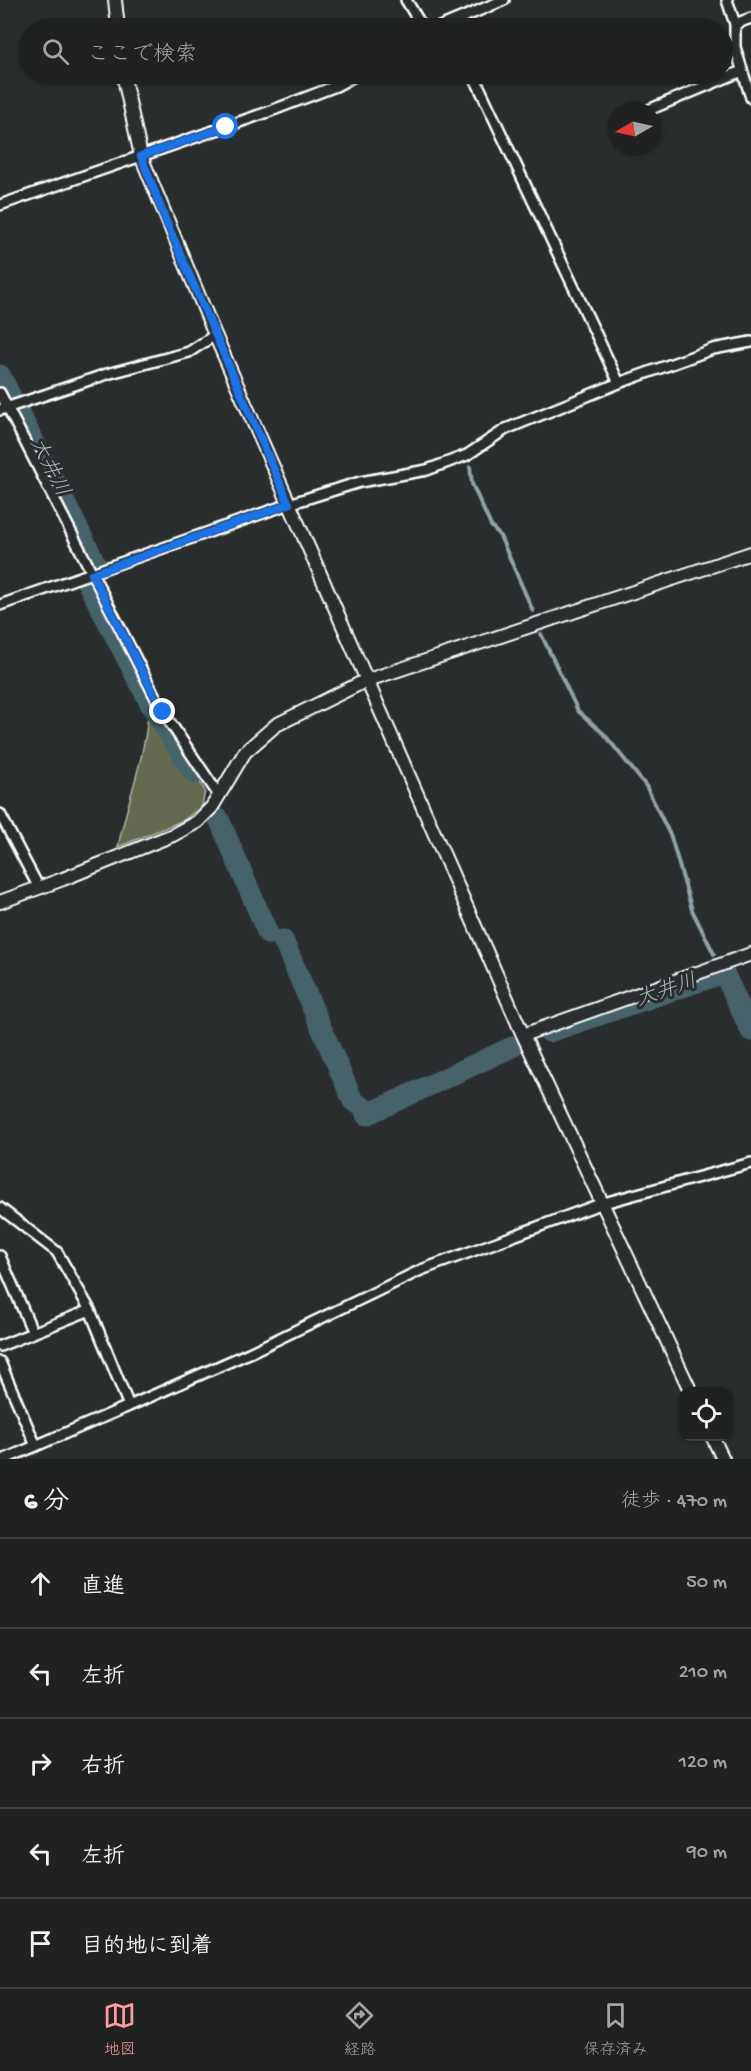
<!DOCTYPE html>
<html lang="ja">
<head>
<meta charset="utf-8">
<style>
	:root { --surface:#202222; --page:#282a2a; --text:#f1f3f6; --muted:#a2a4a5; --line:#3d3f40; --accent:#ff9aa2 }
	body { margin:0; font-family:"Gochi Hand","Klee One",sans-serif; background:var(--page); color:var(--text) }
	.controls { position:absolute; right:18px; bottom:18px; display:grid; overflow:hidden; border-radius:12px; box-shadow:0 2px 4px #0004 }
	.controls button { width:54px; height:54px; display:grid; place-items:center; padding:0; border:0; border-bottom:2px solid var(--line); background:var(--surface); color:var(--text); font:30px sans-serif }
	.compass { position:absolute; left:607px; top:102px; width:54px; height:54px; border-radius:50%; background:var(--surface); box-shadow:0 2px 4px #0004; rotate:261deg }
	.stop { position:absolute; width:18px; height:18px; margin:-14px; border:4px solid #1a73e8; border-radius:50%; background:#fff }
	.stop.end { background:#1a73e8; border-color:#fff; box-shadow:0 2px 6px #0008 }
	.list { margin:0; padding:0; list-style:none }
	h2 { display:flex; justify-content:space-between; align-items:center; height:78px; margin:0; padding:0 24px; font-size:26px }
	h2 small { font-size:20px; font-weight:400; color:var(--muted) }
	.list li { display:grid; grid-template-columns:39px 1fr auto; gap:18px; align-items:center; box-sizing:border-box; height:90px; padding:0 24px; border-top:2px solid var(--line) }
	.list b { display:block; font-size:22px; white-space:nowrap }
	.list em { font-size:20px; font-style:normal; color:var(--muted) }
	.icon { flex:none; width:33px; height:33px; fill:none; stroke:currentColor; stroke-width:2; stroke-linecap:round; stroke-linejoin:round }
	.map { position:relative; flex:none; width:751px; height:1459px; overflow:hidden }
	.search { position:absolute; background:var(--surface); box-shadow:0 2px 4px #0004; left:18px; right:18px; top:18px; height:66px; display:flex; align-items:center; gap:15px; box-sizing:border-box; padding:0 21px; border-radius:33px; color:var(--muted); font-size:22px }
	.sheet { height:528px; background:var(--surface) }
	nav { display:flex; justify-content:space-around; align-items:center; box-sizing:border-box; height:84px; border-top:2px solid var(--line); background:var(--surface); font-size:16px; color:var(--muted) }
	nav a { display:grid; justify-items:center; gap:3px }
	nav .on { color:var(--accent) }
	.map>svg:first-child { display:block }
	.green { fill:#636a50; stroke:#b1b4a8; stroke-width:1.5 }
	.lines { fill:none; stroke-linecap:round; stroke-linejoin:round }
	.stream { stroke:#91a2a6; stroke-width:4 }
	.river { stroke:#47646a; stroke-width:21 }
	.minor-casing { stroke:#fff; stroke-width:14 }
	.tertiary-casing { stroke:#fff; stroke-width:16 }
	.minor { stroke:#2a2d2e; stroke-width:9 }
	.tertiary { stroke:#2a2d2e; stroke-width:12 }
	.route { stroke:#1a73e8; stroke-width:8 }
	.labels { text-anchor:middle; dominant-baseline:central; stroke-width:6; stroke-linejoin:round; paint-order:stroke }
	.water-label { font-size:21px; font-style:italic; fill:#acb9bc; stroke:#2a2d2e }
</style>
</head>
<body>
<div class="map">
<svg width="751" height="1459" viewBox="0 0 751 1459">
	<rect width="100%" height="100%" fill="#2a2d2e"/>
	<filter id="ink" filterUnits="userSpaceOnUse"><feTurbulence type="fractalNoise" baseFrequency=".0167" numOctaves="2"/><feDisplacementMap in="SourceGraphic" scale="12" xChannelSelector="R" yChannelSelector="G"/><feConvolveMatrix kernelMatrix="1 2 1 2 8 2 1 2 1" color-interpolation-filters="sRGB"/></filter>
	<g filter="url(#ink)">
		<!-- green -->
		<path class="green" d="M154,714L187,770L197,777L205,791L202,806L184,820L118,847C127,802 144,761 148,715Z"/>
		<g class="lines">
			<!-- stream -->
			<path class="stream" d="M470,466L472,484L491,526L500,536L533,611
				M541,634L578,711L604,734L646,786L671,837L692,910L714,954"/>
			<!-- river -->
			<path class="river" d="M0,375L95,562
				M87,582L151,705L194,774
				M219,819L268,934
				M283,940L353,1101L363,1107
				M549,1032L724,973L751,1031
				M366,1115L512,1047"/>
			<!-- minor casing -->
			<g class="minor-casing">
				<path id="minor" d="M406,0L423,28
					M727,0L735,24V47L751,98
					M735,24L751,18
					M437,28L504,0
					M646,111L742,71
					M0,205L268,112L336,86L358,74
					M619,383L713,349L751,342
					M0,393L163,712L218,794
					M0,410L107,374L189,352L215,335
					M0,605L289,504L360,482L427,470L467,455L506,429L619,383L473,74
					M0,814L39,888
					M0,1208L57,1252L90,1310L0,1346
					M0,1256L33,1333
					M0,1362L36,1446
					M129,1406L249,1353L421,1270L600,1204L751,1163
					M5,1459L129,1406L90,1310"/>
			</g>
			<!-- tertiary casing -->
			<g class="tertiary-casing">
				<path id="tertiary" d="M115,0L118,28
					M123,74L141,156L215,335L523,1035L691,1392
					M0,902L63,879L173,835L197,822L212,807L245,752L276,725L365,681L751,553
					M523,1035L751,954
					M712,1436L723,1459"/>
			</g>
			<!-- minor -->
			<use href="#minor" class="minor"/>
			<!-- tertiary -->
			<use href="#tertiary" class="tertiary"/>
		</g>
	</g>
	<g class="lines" filter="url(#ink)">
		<!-- route -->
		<path class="route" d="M163,712L92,574L289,504L166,221L141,156L226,127"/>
	</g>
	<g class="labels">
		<!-- water labels -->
		<g class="water-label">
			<text transform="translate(48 468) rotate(63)">大井川</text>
			<text transform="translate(667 992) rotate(-19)">大井川</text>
		</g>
	</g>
</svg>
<div class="controls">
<button><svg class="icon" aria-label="locate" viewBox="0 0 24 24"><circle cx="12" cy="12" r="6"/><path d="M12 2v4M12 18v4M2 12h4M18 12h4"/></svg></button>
</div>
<svg class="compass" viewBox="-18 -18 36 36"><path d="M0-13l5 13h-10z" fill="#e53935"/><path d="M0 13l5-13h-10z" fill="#a2a4a5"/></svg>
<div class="stop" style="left:226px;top:127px"></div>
<div class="stop end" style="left:163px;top:712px"></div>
<div class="search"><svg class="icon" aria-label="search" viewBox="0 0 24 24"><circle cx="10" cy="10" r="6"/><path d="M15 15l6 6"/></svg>ここで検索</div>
</div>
<section class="sheet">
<h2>6 分<small>徒歩 · 470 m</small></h2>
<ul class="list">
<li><svg class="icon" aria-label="ahead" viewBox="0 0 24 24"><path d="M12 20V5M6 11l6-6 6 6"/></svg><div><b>直進</b></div><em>50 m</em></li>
<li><svg class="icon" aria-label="left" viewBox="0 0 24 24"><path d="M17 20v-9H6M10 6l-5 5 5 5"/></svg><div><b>左折</b></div><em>210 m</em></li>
<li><svg class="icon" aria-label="right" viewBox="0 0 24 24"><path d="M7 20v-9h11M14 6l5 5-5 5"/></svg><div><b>右折</b></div><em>120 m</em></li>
<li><svg class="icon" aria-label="left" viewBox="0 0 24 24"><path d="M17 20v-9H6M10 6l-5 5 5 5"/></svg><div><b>左折</b></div><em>90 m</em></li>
<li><svg class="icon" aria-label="arrive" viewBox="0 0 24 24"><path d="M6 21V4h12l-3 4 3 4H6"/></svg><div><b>目的地に到着</b></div></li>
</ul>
</section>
<nav>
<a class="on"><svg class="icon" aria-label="map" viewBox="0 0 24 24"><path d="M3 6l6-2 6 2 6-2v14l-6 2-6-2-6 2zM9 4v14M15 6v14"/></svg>地図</a>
<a><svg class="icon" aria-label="directions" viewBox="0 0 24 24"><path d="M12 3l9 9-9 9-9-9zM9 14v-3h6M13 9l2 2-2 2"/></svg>経路</a>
<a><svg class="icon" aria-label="saved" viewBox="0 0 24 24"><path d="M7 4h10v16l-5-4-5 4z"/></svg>保存済み</a>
</nav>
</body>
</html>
